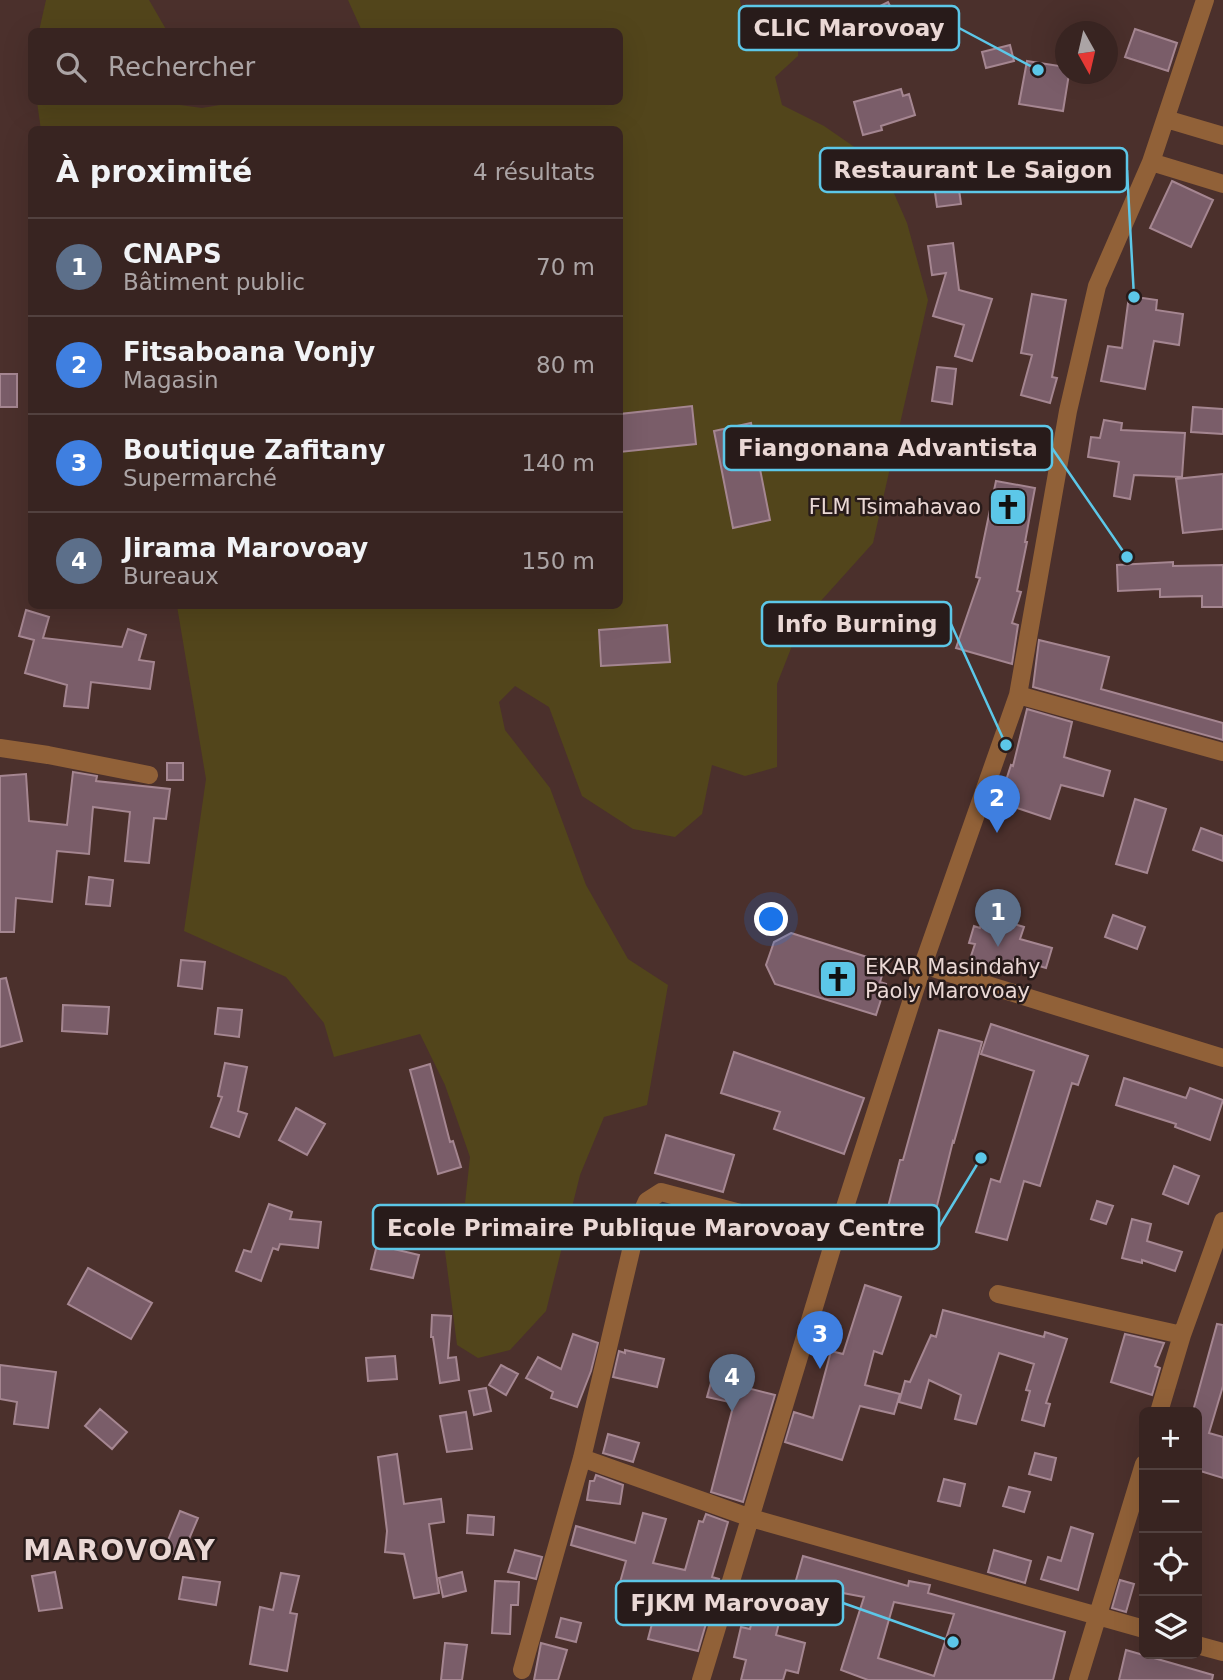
<!DOCTYPE html>
<html lang="fr">
<head>
<meta charset="utf-8">
<style>
	:root { --surface:#382421; --page:#43302e; --text:#f1f3f6; --muted:#aba4a5; --line:#52413f; --accent:#d93025 }
	body { margin:0; font-family:"DejaVu Sans",sans-serif; background:var(--page); color:var(--text) }
	.controls { position:absolute; right:21px; bottom:21px; display:grid; overflow:hidden; border-radius:10px; box-shadow:0 7px 28px #0002 }
	.controls button { width:63px; height:63px; display:grid; place-items:center; padding:0; border:0; border-bottom:2px solid var(--line); background:var(--surface); color:var(--text); font:35px sans-serif }
	.compass { position:absolute; left:1055px; top:21px; width:63px; height:63px; border-radius:50%; background:var(--surface); box-shadow:0 7px 28px #0002; rotate:172deg }
	.you { position:absolute; left:772px; top:920px; width:24px; height:24px; margin:-18px; border:5px solid #fff; border-radius:50%; background:#1a73e8; box-shadow:0 0 0 10px #1a73e833 }
	.badge { display:grid; place-items:center; width:46px; height:46px; border-radius:50%; background:var(--accent); color:#fff; font-size:23px; font-weight:700 }
	.pin { position:absolute; translate:-50% -58px; filter:drop-shadow(0 2px 4px #0008) }
	.pin::after { content:''; position:absolute; top:37px; width:24px; height:21px; background:inherit; clip-path:polygon(0 0,100% 0,50% 100%) }
	.list { margin:0; padding:0; list-style:none }
	h2 { display:flex; justify-content:space-between; align-items:center; height:91px; margin:0; padding:0 28px; font-size:30px }
	h2 small { font-size:23px; font-weight:400; color:var(--muted) }
	.list li { display:grid; grid-template-columns:46px 1fr auto; gap:21px; align-items:center; box-sizing:border-box; height:98px; padding:0 28px; border-top:2px solid var(--line) }
	.list b { display:block; font-size:26px; white-space:nowrap }
	.list p { margin:0; font-size:23px; white-space:nowrap; color:var(--muted) }
	.list em { font-size:23px; font-style:normal; color:var(--muted) }
	.icon { flex:none; width:38px; height:38px; fill:none; stroke:currentColor; stroke-width:2; stroke-linecap:round; stroke-linejoin:round }
	.map { position:relative; flex:none; width:1223px; height:1680px; overflow:hidden }
	.search { position:absolute; background:var(--surface); box-shadow:0 7px 28px #0002; left:28px; top:28px; width:595px; height:77px; display:flex; align-items:center; gap:18px; box-sizing:border-box; padding:0 24px; border-radius:10px; color:var(--muted); font-size:26px }
	.panel { position:absolute; background:var(--surface); box-shadow:0 7px 28px #0002; left:28px; top:126px; width:595px; height:483px; border-radius:10px }
	.map>svg:first-child { display:block }
	.green { fill:#52451b }
	.building { fill:#7a5d69; stroke:#a58691; stroke-width:2; fill-rule:evenodd }
	.lines { fill:none; stroke-linecap:round; stroke-linejoin:round }
	.minor { stroke:#916138; stroke-width:18 }
	.labels { text-anchor:middle; dominant-baseline:central; stroke-width:5; stroke-linejoin:round; paint-order:stroke }
	.poi-label { font-size:21px; fill:#ead8d5; stroke:#281b1a; text-anchor:end }
	.district-label { font-size:28px; font-weight:bold; letter-spacing:2px; fill:#ead8d5; stroke:#281b1a }
	.leader { fill:none; stroke:#5cc7e8; stroke-width:2.5 }
	.callout-dot { fill:#5cc7e8; stroke:#281b1a; stroke-width:2.5 }
	.callout { fill:#281b1a; stroke:#5cc7e8; stroke-width:2.5 }
	.callout-label { font-size:23px; text-anchor:middle; font-weight:bold; fill:#ead8d5 }
</style>
</head>
<body>
<div class="map">
<svg width="1223" height="1680" viewBox="0 0 1223 1680">
	<rect width="100%" height="100%" fill="#4b302c"/>
	<!-- green -->
	<path class="green" d="M46,0H149L167,31H39Z
		M348,0H740L743,15L798,17V56L775,77L782,105L824,126L882,166L907,223L928,300L873,543L801,623L777,684V767L745,776L712,765L702,814L675,837L633,829L582,796L549,707L515,686L499,702L505,730L550,788L586,885L628,959L668,985L647,1105L604,1117L580,1175L546,1311L510,1350L478,1358L457,1345L439,1204L465,1203L470,1157L445,1085L420,1034L334,1057L324,1023L286,977L184,931L206,779L177,606H620V130H41L37,102H173V104L202,108L238,102H620V32L362,31Z"/>
	<!-- building -->
	<path class="building" d="M888,2L901,28L879,40L866,13Z
		M1135,29L1177,43L1168,71L1125,57Z
		M1010,45L1014,61L986,68L982,52Z
		M1027,61L1066,67V74H1069L1063,111L1019,104Z
		M901,89L903,96L909,94L915,115L881,126L882,130L863,135L854,102Z
		M957,175L961,204L937,207L933,178Z
		M1172,181L1213,200L1191,247L1150,228Z
		M953,243L959,290L992,299L972,361L955,356L964,325L933,316L946,273L932,275L928,246Z
		M1032,294L1066,300L1052,377L1057,378L1050,403L1021,395L1032,355L1021,353Z
		M1129,296L1157,300L1156,310L1183,314L1179,345L1154,341L1145,389L1101,381L1108,346L1122,348Z
		M937,367L956,369L952,404L932,401Z
		M0,374H17V407H0Z
		M692,406L696,444L620,452V414Z
		M1193,407L1223,409V434L1191,432Z
		M1104,420L1122,423L1121,430L1185,433L1182,477L1134,475L1130,499L1114,496L1119,462L1088,457L1091,437L1100,438Z
		M751,423L770,520L733,528L714,431Z
		M1223,474V529L1183,533L1176,479Z
		M996,481L1035,488L1025,542H1027L1017,591L1021,592L1012,623L1018,625L1012,664L956,648L980,578L976,577Z
		M1173,562V566L1223,565V607H1202V596L1160,597V589L1118,591L1117,565Z
		M26,610L49,617L43,638L122,647L128,629L146,635L139,660L154,662L150,689L91,682L88,708L64,706L67,685L25,673L34,640L19,636Z
		M667,625L670,662L601,666L599,630Z
		M1039,640L1109,657L1101,689L1223,723V740L1033,687Z
		M1027,709L1072,722L1064,757L1110,771L1103,796L1061,785L1050,819L999,802L1011,765L1013,766Z
		M167,763H183V780H167Z
		M73,772L97,776L96,781L170,789L166,819L154,818L149,863L125,861L130,812L93,807L89,854L57,851L52,902L16,898L14,932H0V776L26,774L29,821L67,825Z
		M1135,799L1166,809L1147,873L1116,864Z
		M1201,828L1223,836V861L1193,850Z
		M89,877L113,880L110,906L86,904Z
		M984,915L1024,927L1020,939L1052,948L1046,968L1014,959L1011,971L970,959L975,944L969,943L974,926L980,928Z
		M1113,915L1145,927L1137,949L1105,937Z
		M791,933L886,963L880,982L886,984L876,1015L775,984L766,965L774,942Z
		M181,960L205,962L202,989L178,986Z
		M6,978L22,1041L0,1047V979Z
		M63,1005L109,1007L107,1034L62,1031Z
		M218,1008L242,1010L239,1037L215,1034Z
		M991,1024L1088,1056L1078,1085L1072,1083L1040,1186L1024,1181L1007,1240L976,1232L991,1179L1000,1182L1034,1071L981,1054Z
		M939,1030L982,1042L954,1142L953,1141L930,1234L884,1223L900,1160H903Z
		M734,1052L864,1098L844,1154L774,1129L780,1112L721,1093Z
		M225,1063L247,1067L238,1111L247,1114L239,1137L211,1127L222,1097L218,1096Z
		M430,1064L450,1142L453,1141L461,1167L438,1174L410,1070Z
		M1124,1078L1186,1098L1190,1088L1223,1100L1210,1140L1175,1127L1176,1124L1116,1105Z
		M296,1108L325,1124L307,1155L279,1140Z
		M666,1135L734,1155L723,1192L655,1173Z
		M1174,1166L1199,1176L1188,1204L1163,1194Z
		M1097,1201L1113,1206L1106,1224L1091,1219Z
		M269,1204L292,1212L290,1219L321,1222L318,1248L280,1244L278,1250L273,1248L261,1281L236,1271L244,1250L251,1252Z
		M1132,1219L1151,1224L1147,1241L1182,1252L1175,1271L1142,1260V1263L1122,1258Z
		M377,1245L419,1255L413,1278L371,1269Z
		M88,1268L152,1303L131,1339L68,1304Z
		M865,1285L901,1297L882,1354L874,1351L865,1385L900,1394L894,1414L860,1406L842,1460L785,1442L794,1412L813,1418L831,1351L843,1354Z
		M943,1310L1044,1337L1045,1332L1067,1339L1046,1403L1050,1404L1044,1426L1022,1420L1030,1391L1026,1390L1034,1364L999,1353L976,1424L955,1419L961,1395L929,1380L921,1408L899,1402L905,1381L910,1382L931,1335L936,1337Z
		M432,1315L451,1316L448,1358L456,1357L459,1380L440,1383L433,1337H431Z
		M1217,1324L1223,1325V1386L1209,1433L1223,1437V1478L1197,1470V1412L1193,1411Z
		M573,1334L598,1343L591,1371L577,1407L551,1398L553,1392L526,1378L538,1357L561,1369Z
		M1125,1334L1164,1343L1155,1366L1160,1368L1152,1395L1111,1382Z
		M625,1350L664,1359L657,1387L613,1377L619,1351L625,1353Z
		M395,1356L397,1379L368,1381L366,1358Z
		M0,1365L56,1372L48,1428L14,1424L17,1402L0,1399Z
		M501,1365L518,1374L506,1395L489,1385Z
		M712,1379L775,1395L743,1502L711,1492L734,1403L707,1397Z
		M486,1388L491,1411L474,1415L469,1391Z
		M100,1409L127,1432L112,1449L85,1426Z
		M466,1412L472,1449L447,1452L440,1416Z
		M608,1434L639,1443L633,1462L603,1453Z
		M1035,1453L1056,1458L1051,1480L1029,1474Z
		M397,1454L404,1504L441,1499L444,1522L429,1524L439,1593L414,1598L404,1554L385,1552L387,1531L378,1457Z
		M596,1475L623,1485L620,1504L587,1500L590,1481H594Z
		M944,1479L965,1484L960,1506L938,1501Z
		M1009,1487L1030,1492L1024,1512L1003,1506Z
		M180,1511L198,1518L181,1558L164,1550Z
		M643,1513L666,1519L653,1563L685,1570L699,1521L703,1522L706,1514L728,1522L712,1577L719,1579L698,1651L648,1639L659,1597L619,1586L626,1561L571,1545L576,1526L635,1543Z
		M468,1515L494,1517L493,1535L467,1533Z
		M1071,1527L1093,1534L1078,1590L1041,1579L1048,1557L1061,1561Z
		M515,1550L542,1557L536,1579L508,1572Z
		M994,1550L1031,1561L1025,1583L988,1572Z
		M803,1556L908,1586L909,1581L930,1585L928,1593L1065,1632L1053,1680H868L841,1670L864,1597L832,1591L828,1605L792,1594ZM894,1602L954,1614L934,1676L878,1658Z
		M55,1572L62,1608L39,1611L32,1576Z
		M462,1572L466,1591L443,1597L439,1578Z
		M281,1573L299,1576L290,1613L297,1614L287,1671L250,1664L260,1607L273,1610Z
		M183,1577L220,1582L216,1605L179,1599Z
		M1120,1580L1134,1584L1126,1612L1112,1608Z
		M495,1581L519,1582L518,1605H511L510,1634L492,1633Z
		M758,1596L784,1602L776,1635L805,1643L798,1673L786,1670L783,1680H741L746,1660L734,1657L741,1627L750,1629Z
		M561,1618L581,1623L576,1642L556,1637Z
		M445,1643L467,1645L462,1680H441Z
		M541,1643L567,1650L558,1680H534Z
		M1126,1650L1213,1675L1212,1680H1119Z"/>
	<g class="lines">
		<!-- minor -->
		<path class="minor" d="M1166,119L1223,136
			M1151,162L1223,184
			M1018,695L1223,752
			M0,748L48,755L149,775
			M923,965L1223,1058
			M998,1294L1182,1335
			M1159,1412L1182,1335L1223,1221
			M582,1458L751,1518L1144,1629
			M1197,1645L1223,1652
			M522,1670L582,1458L638,1221L647,1201L661,1192L835,1238
			M701,1680L835,1238L923,965L1018,695L1068,411L1097,286L1151,162L1205,0
			M1078,1680L1144,1464"/>
	</g>
	<!-- icons -->
	<defs>
		<g id="church-square" transform="scale(2.0125)"><rect x="-9" y="-9" width="18" height="18" rx="4" fill="#5cc7e8" stroke="#281b1a"/><path d="M-1.2-6h2.4v3.5h3.3v2.4h-3.3V6h-2.4V-.1h-3.3v-2.4h3.3Z" fill="#111"/></g>
	</defs>
	<g fill-rule="evenodd">
		<use href="#church-square" x="1008" y="507"/>
		<use href="#church-square" x="838" y="979"/>
	</g>
	<g class="labels">
		<!-- poi labels -->
		<g class="poi-label">
			<text x="981" y="507">FLM Tsimahavao</text>
			<text x="865" y="967" text-anchor="start">EKAR Masindahy<tspan x="865" dy="24">Paoly Marovoay</tspan></text>
		</g>
		<!-- district labels -->
		<g class="district-label">
			<text x="120" y="1550">MAROVOAY</text>
		</g>
	</g>
	<!-- callouts -->
	<path class="leader" d="M1038 70L959 28M1134 297L1127 170M1127 557L1052 448M1006 745L951 624M981 1158L939 1227M953 1642L843 1603"/>
	<g class="callout-dot">
		<circle cx="1038" cy="70" r="7"/>
		<circle cx="1134" cy="297" r="7"/>
		<circle cx="1127" cy="557" r="7"/>
		<circle cx="1006" cy="745" r="7"/>
		<circle cx="981" cy="1158" r="7"/>
		<circle cx="953" cy="1642" r="7"/>
	</g>
	<g class="callout">
		<rect x="739" y="6" width="220" height="44" rx="7"/>
		<rect x="820" y="148" width="307" height="44" rx="7"/>
		<rect x="724" y="426" width="328" height="44" rx="7"/>
		<rect x="762" y="602" width="189" height="44" rx="7"/>
		<rect x="373" y="1205" width="566" height="44" rx="7"/>
		<rect x="616" y="1581" width="227" height="44" rx="7"/>
	</g>
	<g class="callout-label">
		<text x="849" y="36">CLIC Marovoay</text>
		<text x="973" y="178">Restaurant Le Saigon</text>
		<text x="888" y="456">Fiangonana Advantista</text>
		<text x="857" y="632">Info Burning</text>
		<text x="656" y="1236">Ecole Primaire Publique Marovoay Centre</text>
		<text x="730" y="1611">FJKM Marovoay</text>
	</g>
</svg>
<div class="controls">
<button>+</button>
<button>−</button>
<button><svg class="icon" aria-label="locate" viewBox="0 0 24 24"><circle cx="12" cy="12" r="6"/><path d="M12 2v4M12 18v4M2 12h4M18 12h4"/></svg></button>
<button><svg class="icon" aria-label="layers" viewBox="0 0 24 24"><path d="M12 4l9 5-9 5-9-5zM3 14l9 5 9-5"/></svg></button>
</div>
<svg class="compass" viewBox="-18 -18 36 36"><path d="M0-13l5 13h-10z" fill="#e53935"/><path d="M0 13l5-13h-10z" fill="#aba4a5"/></svg>
<div class="you"></div>
<div class="pin badge" style="left:998px;top:947px;background:#5c6f8a">1</div>
<div class="pin badge" style="left:997px;top:833px;background:#3f7fe0">2</div>
<div class="pin badge" style="left:820px;top:1369px;background:#3f7fe0">3</div>
<div class="pin badge" style="left:732px;top:1412px;background:#5c6f8a">4</div>
<div class="search"><svg class="icon" aria-label="search" viewBox="0 0 24 24"><circle cx="10" cy="10" r="6"/><path d="M15 15l6 6"/></svg>Rechercher</div>
<section class="panel">
<h2>À proximité<small>4 résultats</small></h2>
<ul class="list">
<li><span class="badge" style="background:#5c6f8a">1</span><div><b>CNAPS</b><p>Bâtiment public</p></div><em>70 m</em></li>
<li><span class="badge" style="background:#3f7fe0">2</span><div><b>Fitsaboana Vonjy</b><p>Magasin</p></div><em>80 m</em></li>
<li><span class="badge" style="background:#3f7fe0">3</span><div><b>Boutique Zafitany</b><p>Supermarché</p></div><em>140 m</em></li>
<li><span class="badge" style="background:#5c6f8a">4</span><div><b>Jirama Marovoay</b><p>Bureaux</p></div><em>150 m</em></li>
</ul>
</section>
</div>
</body>
</html>
